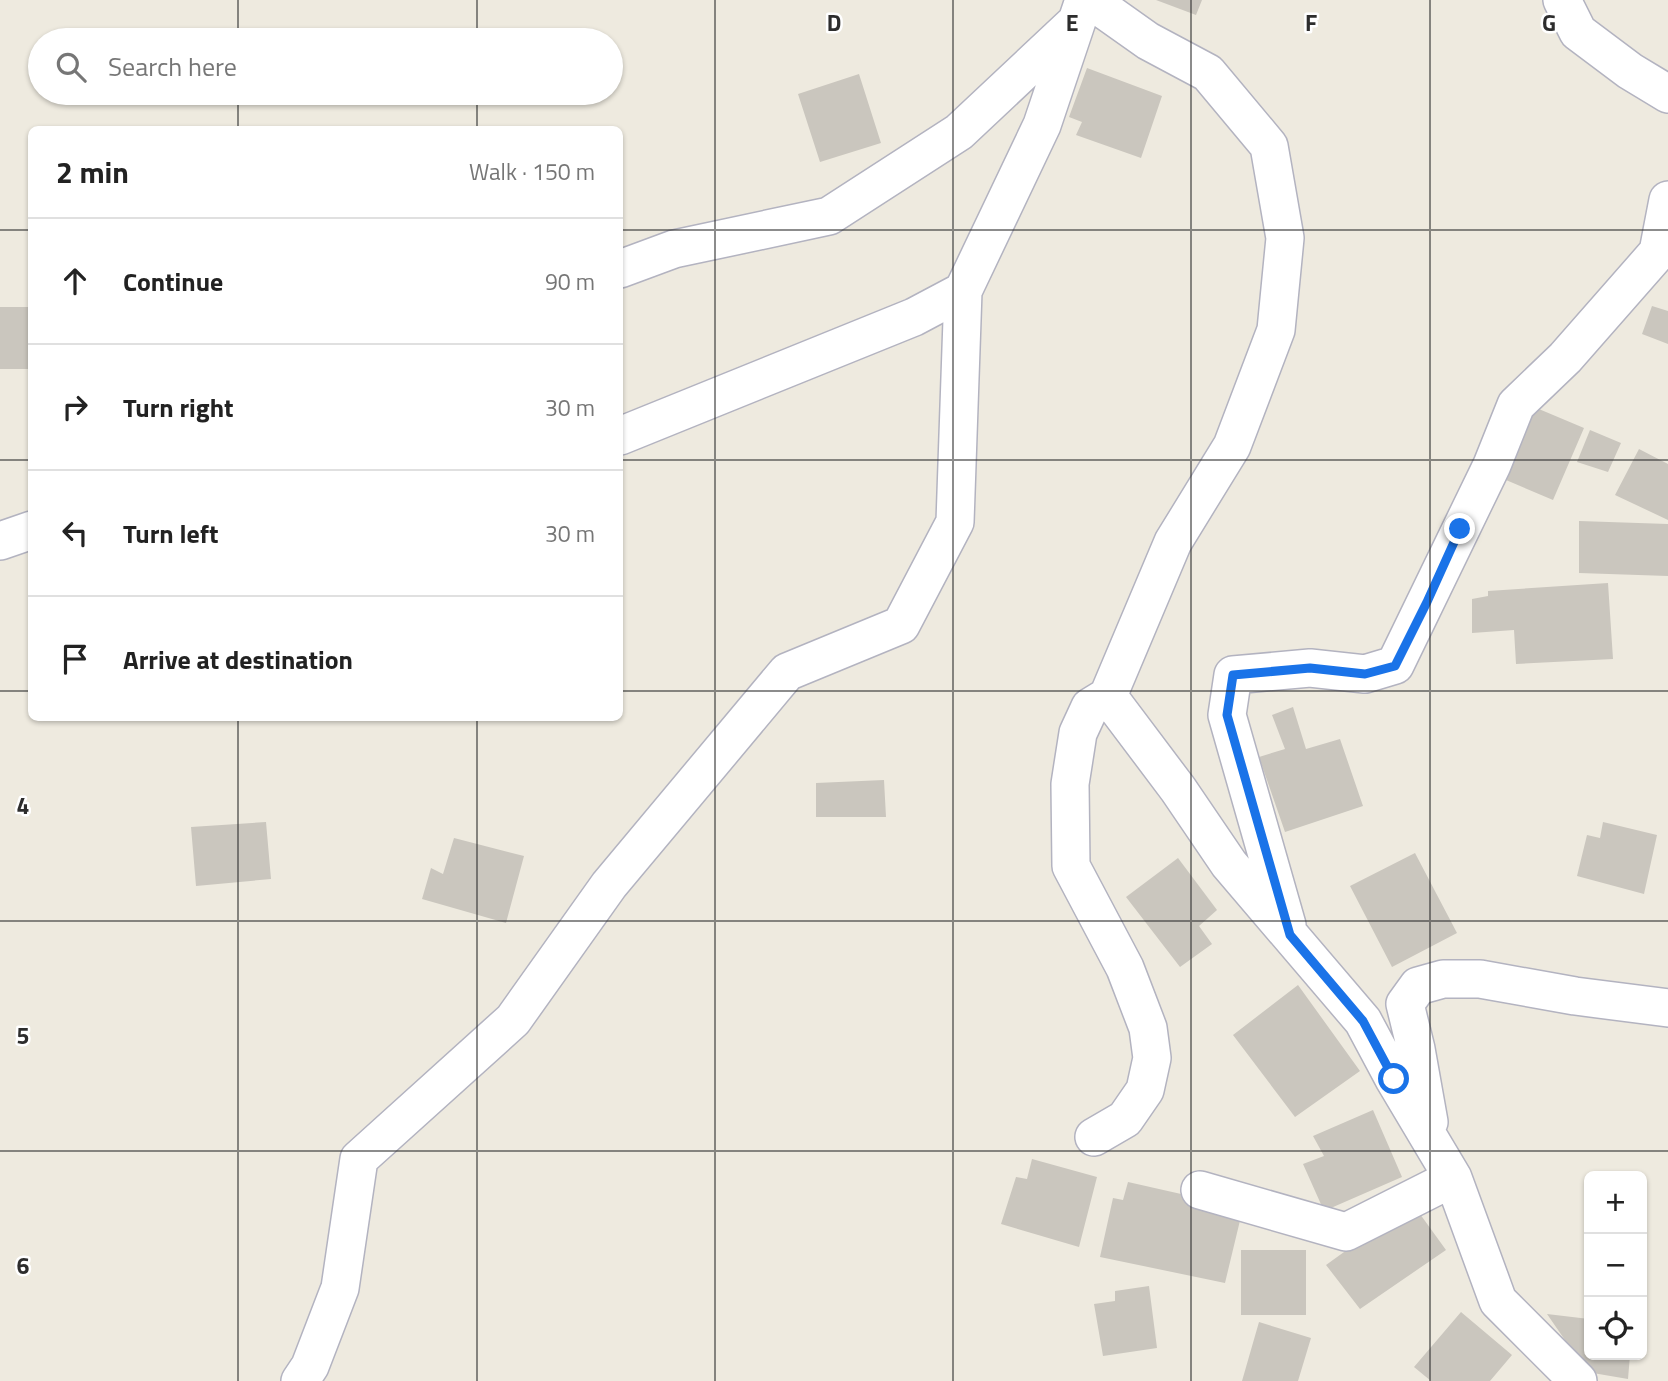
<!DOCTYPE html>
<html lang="en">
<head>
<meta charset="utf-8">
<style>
	:root { --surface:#fff; --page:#f6f6f6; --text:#222; --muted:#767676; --line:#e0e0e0 }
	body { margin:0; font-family:"Titillium Web",sans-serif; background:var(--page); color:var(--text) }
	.controls { position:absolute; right:21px; bottom:21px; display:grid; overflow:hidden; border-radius:10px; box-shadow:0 2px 5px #0004 }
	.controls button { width:63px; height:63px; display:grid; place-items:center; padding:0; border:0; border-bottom:2px solid var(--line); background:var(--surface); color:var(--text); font:35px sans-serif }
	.stop { position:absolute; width:21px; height:21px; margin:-16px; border:5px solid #1a73e8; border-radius:50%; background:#fff }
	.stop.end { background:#1a73e8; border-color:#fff; box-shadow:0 2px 7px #0008 }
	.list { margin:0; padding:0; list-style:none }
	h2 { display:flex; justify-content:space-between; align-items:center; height:91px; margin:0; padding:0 28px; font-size:30px }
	h2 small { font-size:23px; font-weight:400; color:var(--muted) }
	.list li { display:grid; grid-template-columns:46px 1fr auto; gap:21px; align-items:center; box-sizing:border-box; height:126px; padding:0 28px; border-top:2px solid var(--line) }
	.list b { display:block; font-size:26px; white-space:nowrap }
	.list em { font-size:23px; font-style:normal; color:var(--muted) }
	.icon { flex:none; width:38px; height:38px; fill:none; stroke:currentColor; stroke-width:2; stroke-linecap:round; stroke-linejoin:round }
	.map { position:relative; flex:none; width:1668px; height:1381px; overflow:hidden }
	.search { position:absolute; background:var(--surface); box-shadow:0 2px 5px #0004; left:28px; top:28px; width:595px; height:77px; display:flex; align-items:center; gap:18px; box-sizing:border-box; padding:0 24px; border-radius:38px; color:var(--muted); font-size:26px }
	.panel { position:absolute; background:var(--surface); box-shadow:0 2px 5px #0004; left:28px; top:126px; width:595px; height:595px; border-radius:10px }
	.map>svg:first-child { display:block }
	.building { fill:#cac6be }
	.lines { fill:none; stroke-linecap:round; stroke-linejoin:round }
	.street-casing { stroke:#b3b3c0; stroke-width:40 }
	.street { stroke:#fff; stroke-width:37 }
	.route { stroke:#1a73e8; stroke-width:9 }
	.grid { fill:none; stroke:#2d2d2d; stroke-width:2; stroke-opacity:0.55 }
	.grid-label { font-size:23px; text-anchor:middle; font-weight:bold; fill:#2d2d2d; stroke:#fff; stroke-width:5; stroke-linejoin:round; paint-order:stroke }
</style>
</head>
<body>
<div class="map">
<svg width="1668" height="1381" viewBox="0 0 1668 1381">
	<rect width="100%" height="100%" fill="#eeeadf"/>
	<!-- building -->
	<path class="building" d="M1156,0H1202L1196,15Z
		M1087,68L1162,96L1141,158L1076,135L1082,122L1069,117Z
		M859,74L881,143L820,162L798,94Z
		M1652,306L1668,311V344L1642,334Z
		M0,307H32V369H0Z
		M1522,402L1584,428L1553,500L1506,480L1514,462L1501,457Z
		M1590,430L1621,443L1608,472L1577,462Z
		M1639,449L1668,464V520L1615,495Z
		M1579,521L1668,524V576L1579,573Z
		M1608,583L1613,659L1516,664L1514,630L1472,633V599L1488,596V591Z
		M1293,707L1306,749L1340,739L1363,806L1285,832L1259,757L1285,749L1272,715Z
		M884,780L886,817H816V783Z
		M266,822L271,879L196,886L191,827Z
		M1603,822L1657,835L1644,894L1577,876L1587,835L1600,838Z
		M454,838L524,856L506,923L422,899L431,868L443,874Z
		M1415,853L1457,933L1392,967L1350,886Z
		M1178,858L1217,910L1199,926L1212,944L1180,967L1126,897Z
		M1298,985L1360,1071L1295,1117L1233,1035Z
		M1373,1110L1402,1177L1324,1211L1303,1164L1324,1156L1313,1136Z
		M1032,1159L1097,1177L1079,1247L1001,1224L1016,1177L1027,1179Z
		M1128,1182L1243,1208L1225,1283L1100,1257L1113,1198L1123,1200Z
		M1412,1203L1446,1250L1360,1309L1326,1265Z
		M1241,1250H1306V1315H1241Z
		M1149,1286L1157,1348L1103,1356L1094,1304L1115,1301V1291Z
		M1461,1312L1512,1355L1490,1381H1431L1414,1367Z
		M1547,1314L1589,1319V1355H1630L1628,1379L1587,1372Z
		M1259,1322L1311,1338L1298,1381H1242Z"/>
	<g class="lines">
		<!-- street casing -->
		<g class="street-casing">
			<path id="street" d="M1090,0L1148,41L1208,73L1269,146L1285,238L1276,330L1232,446L1173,542L1108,696L1178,789L1229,864L1363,1021L1394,1079L1453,1178L1498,1301L1578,1381
				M1562,0L1578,32L1630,71L1668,94
				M620,269L674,249L829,216L959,132L1074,24
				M620,436L914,317L963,291
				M0,541L32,530
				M1287,925L1227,715L1233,675L1310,668L1365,674L1395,665L1492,465L1516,405L1565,358L1658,252L1668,200
				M1429,1122L1416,1049L1405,1004L1418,986L1443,979H1480L1575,996L1668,1008
				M1094,1137L1125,1119L1145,1090L1152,1058L1148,1028L1125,968L1071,866L1070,784L1078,733L1090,707L1108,696
				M1200,1190L1346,1232L1453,1178
				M300,1381L310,1366L340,1288L359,1159L513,1020L609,885L787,672L901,625L955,522L963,291L1042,125L1084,0"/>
		</g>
		<!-- street -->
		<use href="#street" class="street"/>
	</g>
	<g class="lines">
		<!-- route -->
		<path class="route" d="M1394,1079L1363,1021L1290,935L1227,715L1233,675L1310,668L1365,674L1395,666L1427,602L1460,529"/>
	</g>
	<!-- grid -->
	<path class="grid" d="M238,0V40M477,0V40M715,0V1381M953,0V1381M1191,0V1381M1430,0V1381M238,93V130M477,93V130M0,230H32M620,230H1668M0,460H32M620,460H1668M0,691H32M620,691H1668M238,718V1381M477,718V1381M0,921H1668M0,1151H1668"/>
	<g class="grid-label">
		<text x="834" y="31">D</text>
		<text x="1072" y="31">E</text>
		<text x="1311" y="31">F</text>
		<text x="1549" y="31">G</text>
		<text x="23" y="814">4</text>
		<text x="23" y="1044">5</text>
		<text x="23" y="1274">6</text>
	</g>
</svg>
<div class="controls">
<button>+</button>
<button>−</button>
<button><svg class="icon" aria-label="locate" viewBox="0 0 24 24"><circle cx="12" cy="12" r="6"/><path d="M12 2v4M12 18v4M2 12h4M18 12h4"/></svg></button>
</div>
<div class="stop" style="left:1394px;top:1079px"></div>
<div class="stop end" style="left:1460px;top:529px"></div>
<div class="search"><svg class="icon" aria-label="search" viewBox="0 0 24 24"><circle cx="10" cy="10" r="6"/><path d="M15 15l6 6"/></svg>Search here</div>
<section class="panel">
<h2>2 min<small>Walk · 150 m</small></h2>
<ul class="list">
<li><svg class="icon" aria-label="ahead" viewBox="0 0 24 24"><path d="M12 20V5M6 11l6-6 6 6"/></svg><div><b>Continue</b></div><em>90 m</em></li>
<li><svg class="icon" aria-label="right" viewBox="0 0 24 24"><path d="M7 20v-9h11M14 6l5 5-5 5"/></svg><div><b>Turn right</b></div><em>30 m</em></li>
<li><svg class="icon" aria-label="left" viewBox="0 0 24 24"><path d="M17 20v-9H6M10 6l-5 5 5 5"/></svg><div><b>Turn left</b></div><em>30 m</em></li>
<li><svg class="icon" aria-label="arrive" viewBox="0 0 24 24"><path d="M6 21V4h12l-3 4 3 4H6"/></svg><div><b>Arrive at destination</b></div></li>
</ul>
</section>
</div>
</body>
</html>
